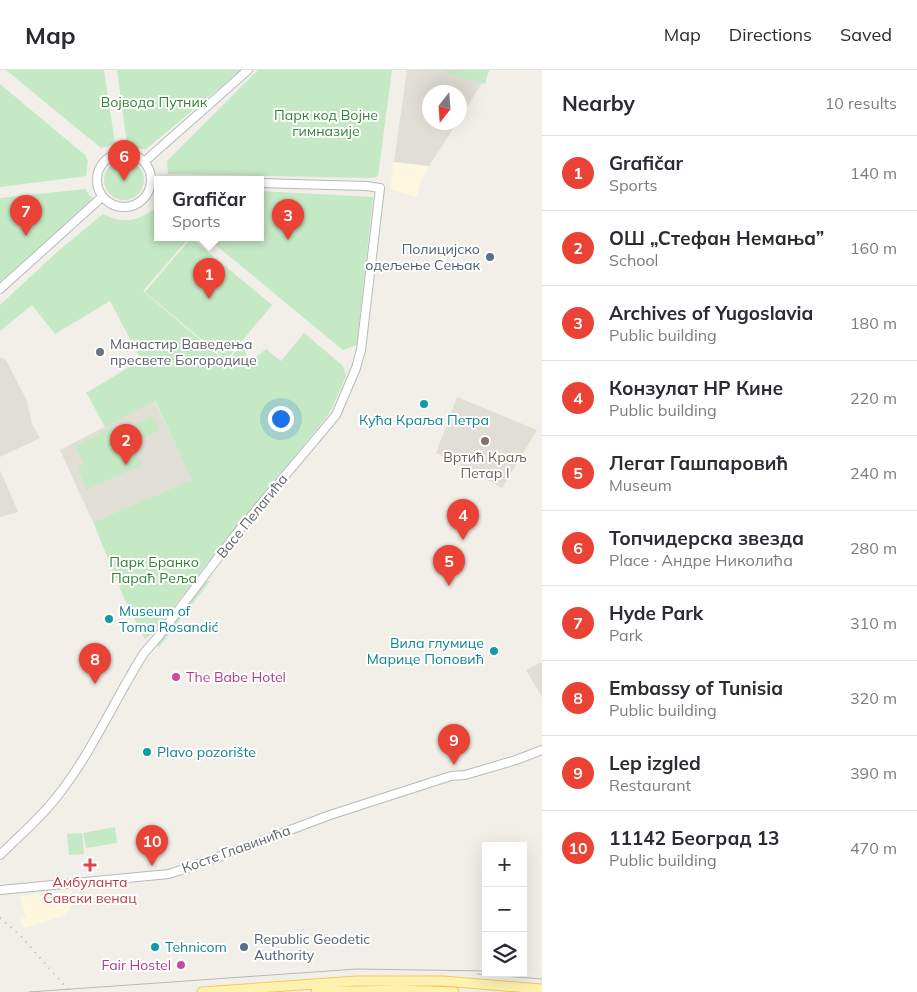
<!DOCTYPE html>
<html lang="en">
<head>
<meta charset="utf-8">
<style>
	:root { --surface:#fff; --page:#f2f2f3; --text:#2b2b33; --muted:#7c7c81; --line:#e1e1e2; --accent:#ea4335 }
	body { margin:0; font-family:Mulish,sans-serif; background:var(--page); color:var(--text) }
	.controls { position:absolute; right:15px; bottom:15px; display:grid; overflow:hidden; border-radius:0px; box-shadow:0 5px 20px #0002 }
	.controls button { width:45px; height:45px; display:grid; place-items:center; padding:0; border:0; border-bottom:1px solid var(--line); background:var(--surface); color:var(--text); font:25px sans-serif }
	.compass { position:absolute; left:422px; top:15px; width:45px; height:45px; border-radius:50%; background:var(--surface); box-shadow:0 5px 20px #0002; rotate:197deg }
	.you { position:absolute; left:280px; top:348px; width:18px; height:18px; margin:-12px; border:4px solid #fff; border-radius:50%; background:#1a73e8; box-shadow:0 0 0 8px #1a73e833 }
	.badge { display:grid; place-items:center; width:32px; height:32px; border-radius:50%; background:var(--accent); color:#fff; font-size:16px; font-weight:700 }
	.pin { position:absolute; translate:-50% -41px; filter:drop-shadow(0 1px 2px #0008) }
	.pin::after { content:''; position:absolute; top:26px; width:18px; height:15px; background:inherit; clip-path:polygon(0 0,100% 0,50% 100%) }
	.popup { position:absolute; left:154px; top:106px; width:110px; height:65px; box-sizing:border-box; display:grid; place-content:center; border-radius:0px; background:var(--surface); filter:drop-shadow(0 1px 4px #0005); font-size:16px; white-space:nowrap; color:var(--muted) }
	.popup b { font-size:19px; color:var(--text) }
	.popup::after { content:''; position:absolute; left:50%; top:100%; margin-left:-10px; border:10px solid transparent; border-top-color:var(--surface) }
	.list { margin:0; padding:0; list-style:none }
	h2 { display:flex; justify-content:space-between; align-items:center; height:65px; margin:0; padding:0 20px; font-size:21px }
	h2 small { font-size:16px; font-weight:400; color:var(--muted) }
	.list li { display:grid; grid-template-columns:32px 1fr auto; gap:15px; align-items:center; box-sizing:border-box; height:75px; padding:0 20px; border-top:1px solid var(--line) }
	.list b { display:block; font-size:19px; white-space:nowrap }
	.list p { margin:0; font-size:16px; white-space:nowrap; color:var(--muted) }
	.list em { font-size:16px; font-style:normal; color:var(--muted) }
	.icon { flex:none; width:28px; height:28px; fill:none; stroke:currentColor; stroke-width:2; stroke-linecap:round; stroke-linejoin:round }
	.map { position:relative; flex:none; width:542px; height:922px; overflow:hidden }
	header { display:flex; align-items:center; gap:30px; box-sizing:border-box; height:70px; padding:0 25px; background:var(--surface); border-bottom:1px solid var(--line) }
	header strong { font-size:24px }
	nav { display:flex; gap:28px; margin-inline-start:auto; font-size:18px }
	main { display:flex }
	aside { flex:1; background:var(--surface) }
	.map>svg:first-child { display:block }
	.commercial { fill:#fef7e0 }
	.education { fill:#e1ded6 }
	.green { fill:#c5e8c5 }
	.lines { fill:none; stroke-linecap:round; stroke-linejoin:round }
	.secondary-casing { stroke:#b6babf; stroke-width:10 }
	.primary-casing { stroke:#f2c960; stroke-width:11 }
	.secondary { stroke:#fff; stroke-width:8 }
	.primary { stroke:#fff2af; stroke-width:9 }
	.tram { stroke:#b6b7b8; stroke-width:1 }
	.rail { stroke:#b6b7b8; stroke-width:2; stroke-dasharray:1 6; stroke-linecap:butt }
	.service-dot { fill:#5c6f8a; stroke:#fff; stroke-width:2 }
	.worship-dot { fill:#6b7280; stroke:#fff; stroke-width:2 }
	.culture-dot { fill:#0f9aa8; stroke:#fff; stroke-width:2 }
	.education-dot { fill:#8d6e63; stroke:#fff; stroke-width:2 }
	.hotel-dot { fill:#d1479c; stroke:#fff; stroke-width:2 }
	.health-dot { fill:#e0444e; stroke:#fff; stroke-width:2 }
	.labels { text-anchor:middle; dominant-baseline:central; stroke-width:4; stroke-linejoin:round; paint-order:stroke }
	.park-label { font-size:14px; fill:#348238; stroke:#fff }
	.service-label { font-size:14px; fill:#4e5e75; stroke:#fff; text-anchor:end }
	.worship-label { font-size:14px; fill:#5b616d; stroke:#fff; text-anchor:start }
	.culture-label { font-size:14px; fill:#0d838f; stroke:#fff; text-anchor:start }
	.education-label { font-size:14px; fill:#785e54; stroke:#fff }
	.street-label { font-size:14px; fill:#5f6368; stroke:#fff }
	.hotel-label { font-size:14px; fill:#b23c85; stroke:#fff; text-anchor:start }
	.health-label { font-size:14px; fill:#be3a42; stroke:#fff }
</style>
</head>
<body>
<header>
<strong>Map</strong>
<nav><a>Map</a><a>Directions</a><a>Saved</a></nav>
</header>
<main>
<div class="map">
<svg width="542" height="922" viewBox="0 0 542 922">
	<rect width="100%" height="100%" fill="#f1efe8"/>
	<!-- commercial -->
	<path class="commercial" d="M394,92L429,96L421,111L417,127L390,119Z
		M72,821L73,834L66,845L25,858L20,850L26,847L20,826Z"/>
	<!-- education -->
	<path class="education" d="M407,0H490L460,48V22H430V52L457,53L429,96L394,92Z
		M0,287L6,290L27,331L32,354L40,368L0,387Z
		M457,327L537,360L502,418L463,396L436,383Z
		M154,331L193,410L93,452L60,380Z
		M0,400L18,442L0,447Z
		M542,592V627L526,600Z"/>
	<!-- green -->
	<path class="green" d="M6,0H104L115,74L101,78Z
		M117,0H241L145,80L127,74Z
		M258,0H392L378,106L371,108L168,104L167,91Z
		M446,0H489L485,14L445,3Z
		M0,14L85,85L88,91L86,106L0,117Z
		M104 110a20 20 0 1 1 40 0a20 20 0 1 1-40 0Z
		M85,119L93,129L0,213V128Z
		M260,121L373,127L357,275L343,280L207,168H260Z
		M154,139L158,142V168H189L143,221L226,292L242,275L250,292L266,279L281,291L304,263L343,296L346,306L332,338L328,345L208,492L154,563L145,569L124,528L93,452L192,410L155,331L105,357L86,322H88L141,290L110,231L55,264L32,235L0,261V235L56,183L103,144C123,154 136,152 154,139Z
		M191,168L272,235L226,290L145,222Z
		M153,346L160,360L135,372L128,358Z
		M113,357L122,376L101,386L132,373L142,395L87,419L77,397L84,394L75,376Z
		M205,510L210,511L159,577L157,575L161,567Z
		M115,757L117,773L86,778L83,763Z
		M82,763L84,784L69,785L67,764Z"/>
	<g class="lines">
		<!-- secondary casing -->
		<g class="secondary-casing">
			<path id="secondary" d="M97 110a27 27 0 1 1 54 0a27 27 0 1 1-54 0Z
				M144,92L248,0
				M0,219L102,127
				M0,785C20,765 42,747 59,724C92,682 115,629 144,583L158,567L236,464L336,345L356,298L361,280L380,118L366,116L260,113
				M0,820L169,804L213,789L330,745L451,706L465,705L516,690L542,680"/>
		</g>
		<!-- primary casing -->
		<g class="primary-casing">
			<path id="primary" d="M202,922L357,911H443L542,919
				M316,922L399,920L454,922"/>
		</g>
		<!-- secondary -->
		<use href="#secondary" class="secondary"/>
		<!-- primary -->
		<use href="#primary" class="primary"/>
		<!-- tram -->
		<path class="tram" d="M477,904L542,909
			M29,922L357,899L486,901"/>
		<!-- rail -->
		<path class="rail" d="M0,848L21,866L70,922"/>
	</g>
	<!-- markers -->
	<g class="service-dot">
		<circle cx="490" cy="187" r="5"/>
		<circle cx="244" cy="877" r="5"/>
	</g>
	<circle class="worship-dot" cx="100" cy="282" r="5"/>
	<g class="culture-dot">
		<circle cx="424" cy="334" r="5"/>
		<circle cx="109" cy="549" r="5"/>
		<circle cx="494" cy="581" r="5"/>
		<circle cx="147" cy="682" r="5"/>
		<circle cx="155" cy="877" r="5"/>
	</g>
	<circle class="education-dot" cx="485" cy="371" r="5"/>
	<g class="hotel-dot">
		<circle cx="176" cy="607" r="5"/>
		<circle cx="181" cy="895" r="5"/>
	</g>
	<path class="health-dot" d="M87.5 787.5h5v5h5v5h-5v5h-5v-5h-5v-5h5z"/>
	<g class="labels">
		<!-- park labels -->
		<g class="park-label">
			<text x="154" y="32">Војвода Путник</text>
			<text x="326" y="45">Парк код Војне<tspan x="326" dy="16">гимназије</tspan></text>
			<text x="154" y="492">Парк Бранко<tspan x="154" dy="16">Параћ Реља</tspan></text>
		</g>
		<!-- service labels -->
		<g class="service-label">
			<text x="480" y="179">Полицијско<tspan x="480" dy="16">одељење Сењак</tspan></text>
			<text x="254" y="869" text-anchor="start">Republic Geodetic<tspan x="254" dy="16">Authority</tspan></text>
		</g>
		<!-- worship labels -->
		<g class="worship-label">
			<text x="110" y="274">Манастир Ваведења<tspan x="110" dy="16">пресвете Богородице</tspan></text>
		</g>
		<!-- culture labels -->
		<g class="culture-label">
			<text x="424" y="350" text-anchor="middle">Кућа Краља Петра</text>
			<text x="119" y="541">Museum of<tspan x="119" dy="16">Toma Rosandić</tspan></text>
			<text x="484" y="573" text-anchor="end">Вила глумице<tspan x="484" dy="16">Марице Поповић</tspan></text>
			<text x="157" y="682">Plavo pozorište</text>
			<text x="165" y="877">Tehnicom</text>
		</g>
		<!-- education labels -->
		<g class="education-label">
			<text x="485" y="387">Вртић Краљ<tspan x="485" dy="16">Петар I</tspan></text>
		</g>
		<!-- street labels -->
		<g class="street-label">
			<text transform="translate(252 446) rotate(-51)">Васе Пелагића</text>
			<text transform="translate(236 779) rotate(-20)">Косте Главинића</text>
		</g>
		<!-- hotel labels -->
		<g class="hotel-label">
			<text x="186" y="607">The Babe Hotel</text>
			<text x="171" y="895" text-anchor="end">Fair Hostel</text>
		</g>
		<!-- health labels -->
		<g class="health-label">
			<text x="90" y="812">Амбуланта<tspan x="90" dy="16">Савски венац</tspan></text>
		</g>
	</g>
</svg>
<div class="controls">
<button>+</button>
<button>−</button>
<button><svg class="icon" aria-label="layers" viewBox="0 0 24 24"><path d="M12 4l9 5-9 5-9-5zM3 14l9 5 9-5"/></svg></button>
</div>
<svg class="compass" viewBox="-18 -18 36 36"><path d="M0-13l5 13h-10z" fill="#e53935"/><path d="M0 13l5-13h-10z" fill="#7c7c81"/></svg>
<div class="you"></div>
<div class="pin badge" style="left:209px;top:229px">1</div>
<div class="popup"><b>Grafičar</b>Sports</div>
<div class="pin badge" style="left:126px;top:395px">2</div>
<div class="pin badge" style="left:288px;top:170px">3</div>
<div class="pin badge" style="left:463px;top:470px">4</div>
<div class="pin badge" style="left:449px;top:516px">5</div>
<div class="pin badge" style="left:124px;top:111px">6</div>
<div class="pin badge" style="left:26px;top:166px">7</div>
<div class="pin badge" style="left:95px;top:614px">8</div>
<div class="pin badge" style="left:454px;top:695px">9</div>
<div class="pin badge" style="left:152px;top:796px">10</div>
</div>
<aside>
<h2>Nearby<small>10 results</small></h2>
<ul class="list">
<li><span class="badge">1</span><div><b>Grafičar</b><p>Sports</p></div><em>140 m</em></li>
<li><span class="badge">2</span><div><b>ОШ „Стефан Немања”</b><p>School</p></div><em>160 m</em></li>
<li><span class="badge">3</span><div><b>Archives of Yugoslavia</b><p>Public building</p></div><em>180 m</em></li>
<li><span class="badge">4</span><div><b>Конзулат НР Кине</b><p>Public building</p></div><em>220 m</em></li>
<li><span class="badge">5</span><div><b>Легат Гашпаровић</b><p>Museum</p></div><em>240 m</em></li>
<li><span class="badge">6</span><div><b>Топчидерска звезда</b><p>Place · Андре Николића</p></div><em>280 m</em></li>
<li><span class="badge">7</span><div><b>Hyde Park</b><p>Park</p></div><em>310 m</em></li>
<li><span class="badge">8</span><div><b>Embassy of Tunisia</b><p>Public building</p></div><em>320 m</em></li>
<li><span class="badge">9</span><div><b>Lep izgled</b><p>Restaurant</p></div><em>390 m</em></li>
<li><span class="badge">10</span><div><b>11142 Београд 13</b><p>Public building</p></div><em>470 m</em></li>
</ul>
</aside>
</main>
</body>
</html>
